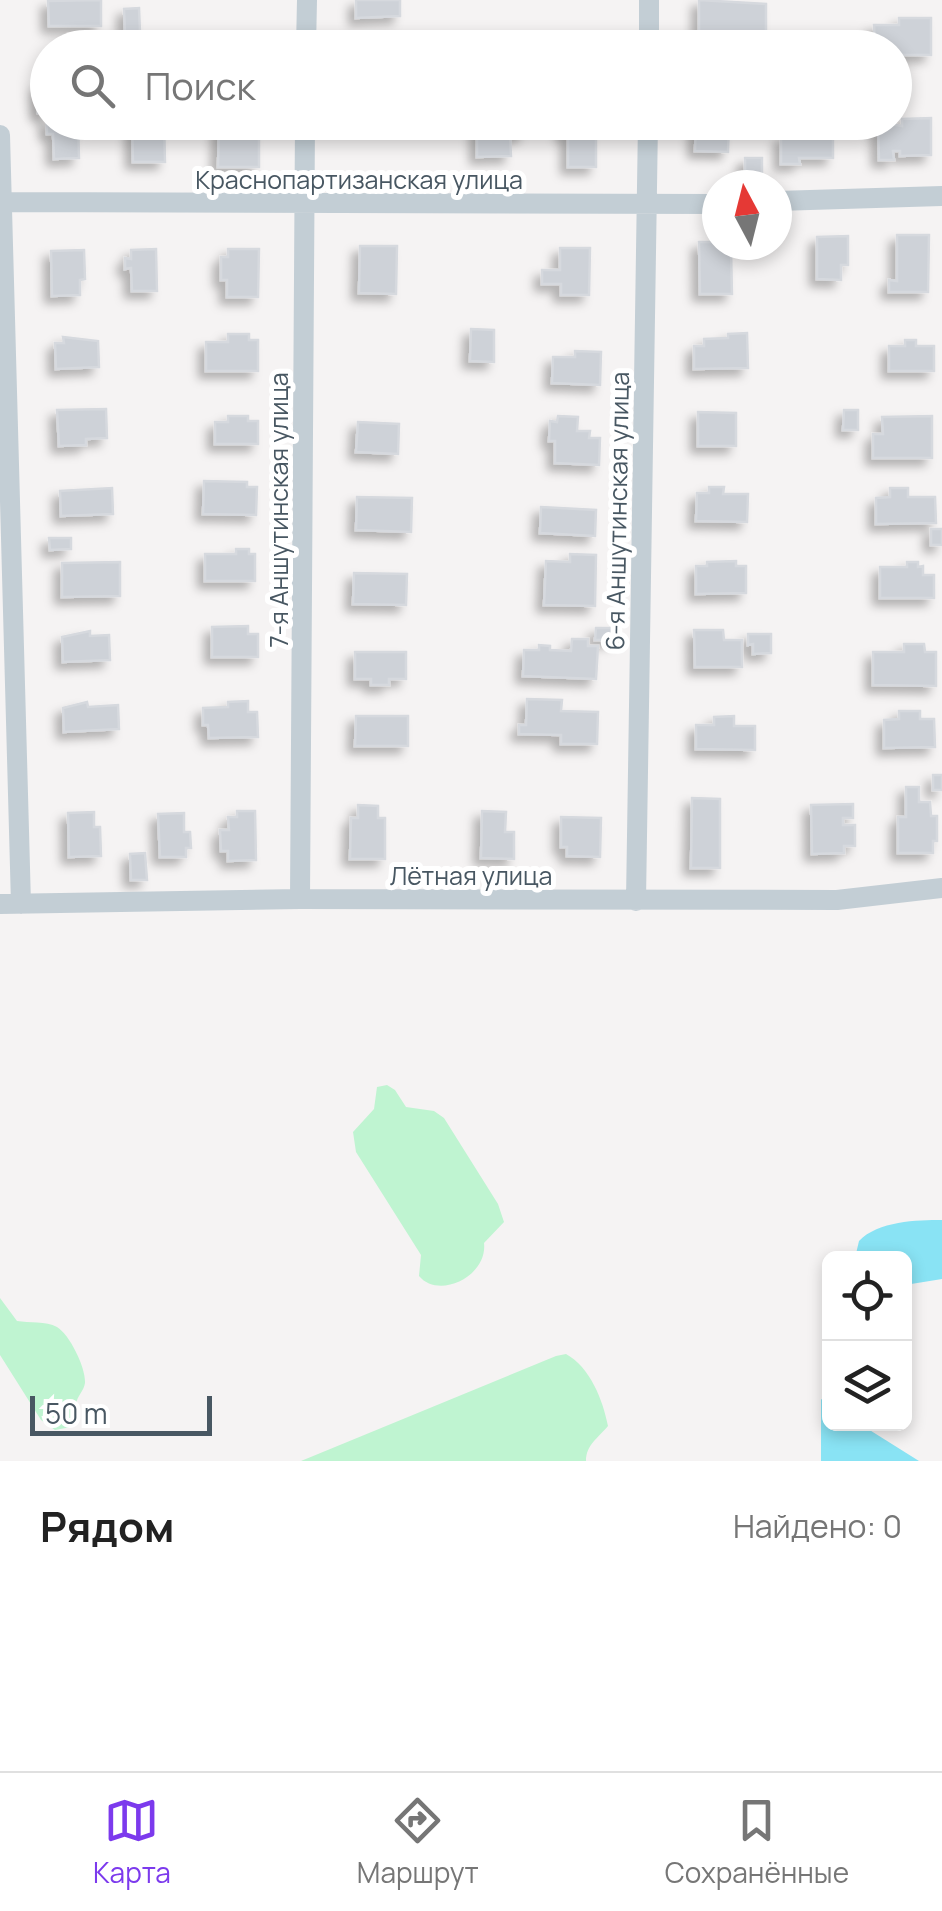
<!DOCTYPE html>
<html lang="ru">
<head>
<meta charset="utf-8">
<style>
	:root { --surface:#fff; --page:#f2f2f2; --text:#222; --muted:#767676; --line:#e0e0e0; --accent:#7c3aed }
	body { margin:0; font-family:Manrope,sans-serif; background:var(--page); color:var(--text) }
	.controls { position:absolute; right:30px; bottom:30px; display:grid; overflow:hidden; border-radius:15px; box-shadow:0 5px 15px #0003 }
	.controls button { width:90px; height:90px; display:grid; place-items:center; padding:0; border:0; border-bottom:2px solid var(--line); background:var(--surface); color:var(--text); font:50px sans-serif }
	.compass { position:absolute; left:702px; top:170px; width:90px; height:90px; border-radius:50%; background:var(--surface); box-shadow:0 5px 15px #0003; rotate:353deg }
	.scale { position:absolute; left:30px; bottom:25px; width:182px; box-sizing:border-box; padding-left:10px; border:5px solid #485762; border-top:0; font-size:28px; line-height:35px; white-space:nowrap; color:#485762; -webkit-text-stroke:8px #fff; paint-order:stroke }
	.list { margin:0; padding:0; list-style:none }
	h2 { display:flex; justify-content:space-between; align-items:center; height:130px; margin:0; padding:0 40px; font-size:42px }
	h2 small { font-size:32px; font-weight:400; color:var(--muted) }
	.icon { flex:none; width:55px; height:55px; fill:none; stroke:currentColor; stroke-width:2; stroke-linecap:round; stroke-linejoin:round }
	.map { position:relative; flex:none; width:942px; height:1461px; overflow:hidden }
	.search { position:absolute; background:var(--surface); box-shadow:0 5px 15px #0003; left:30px; right:30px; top:30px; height:110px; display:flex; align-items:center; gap:25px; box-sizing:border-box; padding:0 35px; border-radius:55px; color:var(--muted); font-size:38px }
	.sheet { height:310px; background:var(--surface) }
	nav { display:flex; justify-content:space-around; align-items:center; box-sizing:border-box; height:140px; border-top:2px solid var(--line); background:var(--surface); font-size:28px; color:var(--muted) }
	nav a { display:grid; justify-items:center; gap:5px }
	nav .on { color:var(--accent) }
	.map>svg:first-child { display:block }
	.green { fill:#bff4d1 }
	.water { fill:#89e3f4 }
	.building { fill:#ced2d8; stroke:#d6d9de; stroke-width:2.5; filter:url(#shadow) }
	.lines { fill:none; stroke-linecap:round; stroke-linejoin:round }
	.minor { stroke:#c3ced5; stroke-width:20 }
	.labels { text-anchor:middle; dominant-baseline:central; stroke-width:10; stroke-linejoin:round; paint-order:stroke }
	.street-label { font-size:25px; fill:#485762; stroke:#fff }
</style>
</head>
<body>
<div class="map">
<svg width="942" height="1461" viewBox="0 0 942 1461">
	<defs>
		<filter id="shadow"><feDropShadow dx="-7" dy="7" stdDeviation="5" flood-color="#0004"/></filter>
	</defs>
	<rect width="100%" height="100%" fill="#f5f3f3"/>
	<!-- green -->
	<path class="green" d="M387,1085L395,1090L406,1107L434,1111L444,1118L498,1204L504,1222L484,1243C488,1276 439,1300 419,1276L421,1255L356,1152L353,1132L374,1109L377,1087Z
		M0,1298L17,1321C29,1323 46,1321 57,1327C70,1335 86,1368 85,1383C84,1391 77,1396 76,1404C74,1414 77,1418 71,1427L55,1430L41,1420L0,1355Z
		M566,1354C590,1367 603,1400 608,1426C598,1438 586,1445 586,1461H301L556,1356Z"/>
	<!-- water -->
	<path class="water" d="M942,1220V1279L905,1285L904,1258H855L859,1241C878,1221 917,1220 942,1220Z
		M821,1399L829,1404L830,1424H860L919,1461H821Z"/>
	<!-- building -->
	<path class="building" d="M101,0V26H49L48,1Z
		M356,0H400V16L356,18Z
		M699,0L766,4V35H699Z
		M139,8L140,32L125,33L124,9Z
		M899,18H931V55H896V48H875L874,25H899Z
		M38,84H48V122H78L79,158L54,159L53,134H47L46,113H38Z
		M931,118V155L900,156V151H893L894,160H879L878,122L902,126V119Z
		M132,122H164L165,162H133Z
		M219,122H259V167H218Z
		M477,122H525V135H510L511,156L477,157Z
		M563,122H596V167H568V134H563Z
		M696,122H729L728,152L695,151Z
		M795,122H821L822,133L833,132V158H799L800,164H781V136L795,135Z
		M745,158H762V185H745Z
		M897,235H929L928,292H889V280L897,281Z
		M848,236V265H841V280L817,279V237Z
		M699,242H717V245H724V249H731L732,294H700Z
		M360,246H397L396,294L359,293Z
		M560,248H590L589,295H561V284H542V270H560Z
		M156,249L157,291H132L131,268L125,269V258L131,259V250Z
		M228,249H259L258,297H227V280H221V257H228Z
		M84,250L85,279L80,280V295L52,296L51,251Z
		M471,329L494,330V362L470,361Z
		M747,333L748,368L694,369V346H704V339L728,338V334Z
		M228,334H249V340H258V371H206V342H228Z
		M63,337L98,341L99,367L56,369L55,343H64Z
		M905,340H916V346H934V371H889V346H905Z
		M575,351L601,352L600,385L552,383L553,357H575Z
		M106,409L107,438L86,439V445L59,446L57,410Z
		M844,410H858V430H843Z
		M698,412L736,413V446H698Z
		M228,416H248V421H258V444H215V422H228Z
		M558,416L578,417L577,431H590L589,438H600L599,465L555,463V441H549L550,421L557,422Z
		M932,416V458H873V434H883L882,417Z
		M358,422L399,424L398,454L356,452Z
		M204,481L247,482V487H257L256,515L203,514Z
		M709,487H724L723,494H748L747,522L696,521L697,493H709Z
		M112,488L113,514L61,516L60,491Z
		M890,488H908V497H935L936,523L876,524V498L890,497Z
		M357,497L412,498L411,532L356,530Z
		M541,507L596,510L595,536L540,533Z
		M931,529H942V545H931Z
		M49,538H71V549L50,550Z
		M236,549H249V554H255V581H205V554H236Z
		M570,554L596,555L595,606L544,605L546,561L570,562Z
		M736,561V566H746V593L696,594V566H707V562Z
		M120,562V596L62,597V563Z
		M907,562H918V567L923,566V575H934V598H880V567H907Z
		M354,573L407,574L406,605L353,604Z
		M248,626V634H258V657H212V627Z
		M596,628H616V640H595Z
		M694,630H723L724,640H742V667H695Z
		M90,631V636L109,635L110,660L63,662L62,637Z
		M748,634H771V653L753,654V644L748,645Z
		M572,639H588V646H598L596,679L523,676L524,650H539V645L550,646V650L571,651Z
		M904,644H924L925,652H936V686L873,685V652H904Z
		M355,652H406V679H389V685H371V679H355Z
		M527,699L562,700L561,711L598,712L597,744H561V735L519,734V725H526Z
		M248,701V712H257L258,737L209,738L208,725H203V708L228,707V702Z
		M87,702L88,707L118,705L119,729L64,732L63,708Z
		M899,711H920V719H934L935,747L884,748V720L899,719Z
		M356,716H408V746H355Z
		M734,716V726H755V750L696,749V725H714V717Z
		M933,775H942V790H933Z
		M906,787H919V802H930L931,816H937V841H933V853H898V817H906Z
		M692,798L720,799V868H691Z
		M853,804V818H843V825H855V846H844V853L812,854L811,805Z
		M358,805L378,806V818H385V859H350L351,818H358Z
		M237,811H255L256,860L228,861V851H221L220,830H229L228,817H237Z
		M482,811L506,812L505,832H514V859L481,858Z
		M94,812V827H100L101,856L69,857L68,813Z
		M184,813V832H190L191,848H186V857H160L158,814Z
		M561,817L601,818L600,857L567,856V847H561Z
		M145,853L147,880H131L130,854Z"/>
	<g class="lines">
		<!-- minor -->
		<path class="minor" d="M306,48L307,0
			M649,48V0
			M0,135L21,904
			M777,201L942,196
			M0,202L717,204
			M300,899L305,122
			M636,901L648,122
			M0,904L300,899L837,900L942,888"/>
	</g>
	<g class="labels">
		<!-- street labels -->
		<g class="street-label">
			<text x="359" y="179">Краснопартизанская улица</text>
			<text transform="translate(278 510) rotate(-90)">7-я Аншутинская улица</text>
			<text transform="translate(617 511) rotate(-89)">6-я Аншутинская улица</text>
			<text x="471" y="875">Лётная улица</text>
		</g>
	</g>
</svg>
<div class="controls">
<button><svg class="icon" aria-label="locate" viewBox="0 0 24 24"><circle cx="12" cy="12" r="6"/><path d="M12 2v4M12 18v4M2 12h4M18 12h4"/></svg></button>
<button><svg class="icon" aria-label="layers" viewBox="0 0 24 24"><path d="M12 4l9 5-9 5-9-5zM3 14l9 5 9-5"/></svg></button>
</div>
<svg class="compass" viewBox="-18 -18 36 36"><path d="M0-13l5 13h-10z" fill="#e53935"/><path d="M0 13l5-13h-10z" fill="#767676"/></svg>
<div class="scale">50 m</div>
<div class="search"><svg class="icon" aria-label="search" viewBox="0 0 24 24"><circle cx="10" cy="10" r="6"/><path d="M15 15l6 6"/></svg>Поиск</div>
</div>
<section class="sheet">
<h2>Рядом<small>Найдено: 0</small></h2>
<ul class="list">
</ul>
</section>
<nav>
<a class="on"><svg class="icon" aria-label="map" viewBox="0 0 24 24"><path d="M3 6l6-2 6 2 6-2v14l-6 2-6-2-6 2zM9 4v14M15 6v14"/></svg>Карта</a>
<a><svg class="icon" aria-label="directions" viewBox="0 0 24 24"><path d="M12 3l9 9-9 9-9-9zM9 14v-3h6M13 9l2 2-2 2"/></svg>Маршрут</a>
<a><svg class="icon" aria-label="saved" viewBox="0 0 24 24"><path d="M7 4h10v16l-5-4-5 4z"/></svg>Сохранённые</a>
</nav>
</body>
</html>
